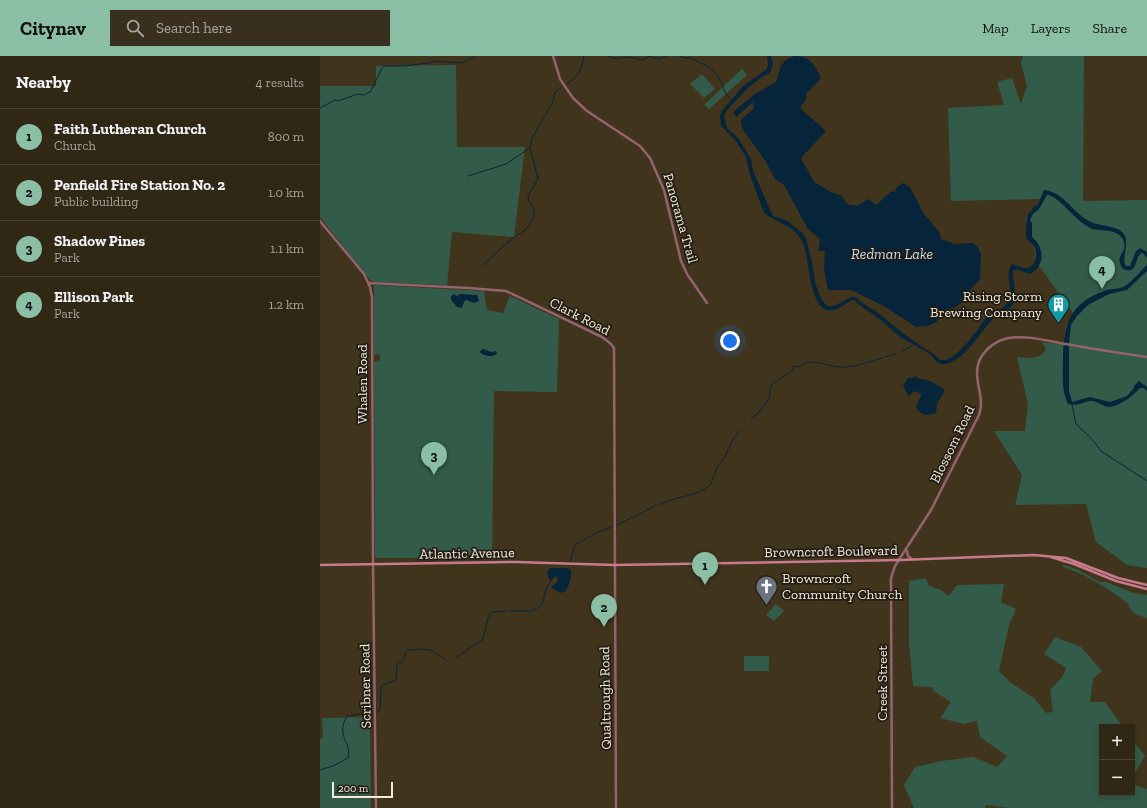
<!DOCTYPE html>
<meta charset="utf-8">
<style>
body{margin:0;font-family:"Zilla Slab",serif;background:#382f1e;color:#f1f3f6}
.controls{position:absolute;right:12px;bottom:12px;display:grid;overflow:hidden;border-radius:0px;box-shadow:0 2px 6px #0003}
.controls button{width:36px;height:36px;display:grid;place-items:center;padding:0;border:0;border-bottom:1px solid #4b4434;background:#302715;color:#f1f3f6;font:20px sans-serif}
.scale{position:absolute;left:12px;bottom:10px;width:61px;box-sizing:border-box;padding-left:4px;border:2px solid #f3ebdd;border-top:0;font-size:11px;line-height:14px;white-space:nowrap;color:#f3ebdd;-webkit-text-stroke:3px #221c12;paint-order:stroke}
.you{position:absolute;left:410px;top:285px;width:14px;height:14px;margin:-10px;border:3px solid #fff;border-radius:50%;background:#1a73e8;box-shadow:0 0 0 6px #1a73e833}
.badge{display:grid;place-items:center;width:26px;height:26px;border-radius:50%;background:#8abfa5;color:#111;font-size:13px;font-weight:700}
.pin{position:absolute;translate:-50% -33px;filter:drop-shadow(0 1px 2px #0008)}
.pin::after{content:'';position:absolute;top:21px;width:14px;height:12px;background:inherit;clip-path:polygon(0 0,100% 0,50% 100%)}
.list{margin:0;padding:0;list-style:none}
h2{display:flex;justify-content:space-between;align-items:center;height:52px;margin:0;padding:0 16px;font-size:17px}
h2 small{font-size:13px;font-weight:400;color:#a8a5a0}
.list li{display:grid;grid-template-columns:26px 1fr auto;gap:12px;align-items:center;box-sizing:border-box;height:56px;padding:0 16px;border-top:1px solid #4b4434}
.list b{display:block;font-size:15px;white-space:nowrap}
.list p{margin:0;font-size:13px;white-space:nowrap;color:#a8a5a0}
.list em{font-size:13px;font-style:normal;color:#a8a5a0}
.icon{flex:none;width:22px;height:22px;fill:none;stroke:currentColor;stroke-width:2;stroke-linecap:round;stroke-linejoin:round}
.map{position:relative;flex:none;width:827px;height:752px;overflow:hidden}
header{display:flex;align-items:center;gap:24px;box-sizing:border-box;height:56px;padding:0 20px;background:#8abfa5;color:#111}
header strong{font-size:19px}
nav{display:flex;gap:22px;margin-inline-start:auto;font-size:14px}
.search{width:280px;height:36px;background:#382f1e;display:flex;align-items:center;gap:10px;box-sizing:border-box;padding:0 14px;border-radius:0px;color:#a8a5a0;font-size:15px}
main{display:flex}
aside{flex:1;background:#302715}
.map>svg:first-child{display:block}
</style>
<header>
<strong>Citynav</strong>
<div class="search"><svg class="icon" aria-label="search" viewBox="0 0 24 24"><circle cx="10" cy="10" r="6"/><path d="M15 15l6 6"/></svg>Search here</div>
<nav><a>Map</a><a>Layers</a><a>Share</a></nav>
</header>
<main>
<aside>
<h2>Nearby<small>4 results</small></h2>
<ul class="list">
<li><span class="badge">1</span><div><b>Faith Lutheran Church</b><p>Church</p></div><em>800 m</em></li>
<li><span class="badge">2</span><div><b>Penfield Fire Station No. 2</b><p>Public building</p></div><em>1.0 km</em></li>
<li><span class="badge">3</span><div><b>Shadow Pines</b><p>Park</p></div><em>1.1 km</em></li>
<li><span class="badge">4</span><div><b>Ellison Park</b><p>Park</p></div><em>1.2 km</em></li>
</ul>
</aside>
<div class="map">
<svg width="827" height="752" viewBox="0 0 827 752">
<rect width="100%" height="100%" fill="#40341c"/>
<path fill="#335b49" d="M 703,0 L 764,0 L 763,145 L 827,144 L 827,512 L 807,509 L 776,486 L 766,448 L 695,449 L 702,419 L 674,375 L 705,375 L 708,348 L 697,301 L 712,302 L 722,299 L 726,293 L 722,286 L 743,289 L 746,270 L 753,257 L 715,204 C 717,190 712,191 706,182 L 707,169 L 706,162 L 710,155 L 712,156 L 712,152 L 718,148 L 720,143 L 631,145 L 628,52 L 684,49 L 677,26 L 692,22 L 701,48 L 707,30 L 701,7 Z
M 136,9 L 137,91 L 205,91 L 194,181 L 132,176 L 127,229 L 55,226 L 50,224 L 0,161 L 0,30 L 56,30 L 56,10 Z
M 422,13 L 427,19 L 389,53 L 384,49 Z
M 382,18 L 395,33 L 384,42 L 370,28 Z
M 54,229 L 164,235 L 167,254 L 183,257 L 190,240 L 239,263 L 237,336 L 174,335 L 172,502 L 55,502 L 54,306 L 60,305 L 60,298 L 54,299 Z
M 744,509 L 759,514 L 779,526 L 786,526 L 814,537 L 827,539 L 827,562 C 819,560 814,558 809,551 C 807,547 810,548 806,546 C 789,532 762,517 741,510 Z
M 606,522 L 609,530 L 621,534 L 629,540 L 637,529 L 684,528 L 681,546 L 696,553 L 689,569 L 679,615 L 691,627 L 714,642 L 726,657 L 733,656 L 730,634 L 743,620 L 746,612 L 724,598 L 735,581 L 761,591 L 782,615 L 773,623 L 770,646 L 785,646 L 803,671 L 782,671 L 782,737 L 812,737 L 812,728 L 827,733 L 827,752 L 689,752 L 666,749 L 665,752 L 594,752 L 584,729 L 595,711 L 621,705 L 653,701 L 677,711 L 687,700 L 660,681 L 657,665 L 644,668 L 620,662 L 631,646 L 615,636 L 611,631 L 593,630 L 589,588 L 589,525 Z
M 456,548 L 464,555 L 454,565 L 446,559 Z
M 424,600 L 449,600 L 449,615 L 424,615 Z
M 50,661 L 51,752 L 0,752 L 0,682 L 3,682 L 2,662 Z
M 812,683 L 825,700 L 812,722 Z"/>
<path fill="#07253a" d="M 447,0 L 451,0 L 453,8 L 450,17 L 442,21 L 429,31 L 407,54 L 404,60 L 407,72 L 419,83 L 431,103 L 433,115 L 453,160 L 468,165 L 481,176 L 486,182 L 493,211 L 495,226 L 500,240 L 505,248 L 508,250 L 514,250 L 531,241 L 536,241 C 539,243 540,246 543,247 C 549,252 557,255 563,261 C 580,275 593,285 612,297 C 617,299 617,305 624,304 C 638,303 658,273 666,262 C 672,255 683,254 688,246 C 695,234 683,220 692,208 C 697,209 701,212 705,212 C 715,213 718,199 715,192 C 713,188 708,185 706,182 C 706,175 706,161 709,156 L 712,155 L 712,152 L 718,148 L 724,134 C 744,136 753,157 769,165 C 779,171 801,169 805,180 C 809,190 801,204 806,210 L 810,210 L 816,195 L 820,192 L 827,196 L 827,202 L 823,197 L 821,197 C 814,203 818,219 803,213 C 792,197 811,198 802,182 C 796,172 779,176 770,172 C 754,164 745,146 729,139 L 727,139 L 719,153 L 713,158 L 710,164 L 712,167 L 712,181 C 725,191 725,211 710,218 L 695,213 L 693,215 C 692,225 698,237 693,248 C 689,255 680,257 674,262 C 661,274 642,310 622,308 C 616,307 615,303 611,299 C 604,294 589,286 582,282 C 578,280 568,270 563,266 C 554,258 543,253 534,244 C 526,245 518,257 507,254 C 489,249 489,201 483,187 C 476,170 456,167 444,157 L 430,119 L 426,101 L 415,84 L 401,70 L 400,60 L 401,56 L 423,30 L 447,13 L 448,8 Z
M 475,0 C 490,0 495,9 501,22 L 486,38 L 486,43 L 480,52 L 506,75 L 481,102 L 494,126 L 511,136 L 522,140 L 527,148 L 537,150 L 548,143 L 556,149 L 572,135 L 575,136 L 577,131 L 583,127 L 590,131 L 604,158 L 619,176 L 621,183 L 635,188 L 652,187 L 657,190 L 661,198 L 660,223 L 645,240 L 647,243 L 634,252 L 627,253 L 620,256 L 617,266 L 608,270 L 596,271 L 562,249 L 531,234 L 508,234 L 504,214 L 505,195 L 498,195 L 500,183 L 488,173 L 464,129 L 455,123 L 446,106 L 422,72 L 421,64 L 434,52 L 433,46 L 416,61 L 413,56 L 435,38 L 456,26 C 461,12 459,5 475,0 Z
M 827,209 L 827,215 L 807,234 L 789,238 L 768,249 L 757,260 L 751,269 L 749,288 L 749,335 L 752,346 L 770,341 L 790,346 L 807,340 L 814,332 L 814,330 L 819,325 L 827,331 L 827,335 L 824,332 L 820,332 C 813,340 799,351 788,351 C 783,350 778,346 773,345 C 764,344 760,351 748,348 C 741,333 743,318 743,302 C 744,268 749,248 784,235 C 791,232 799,234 805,230 C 814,224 819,216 827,209 Z
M 134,238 L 137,240 L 140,238 L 157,239 L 159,245 L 154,247 L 146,244 L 144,246 L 142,252 L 137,251 L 131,244 L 131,240 Z
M 163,293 L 171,296 L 176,295 L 177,298 C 173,301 163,301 160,296 L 161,294 Z
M 596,320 L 599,323 C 607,322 618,329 625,334 L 617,348 L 616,357 C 607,360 600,360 596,350 L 602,338 L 594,335 L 589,340 L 587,338 L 583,329 L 589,321 L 592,322 Z
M 230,512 L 247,512 L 251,514 C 252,518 249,531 246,535 L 240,537 L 231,531 L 237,526 L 238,523 L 236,520 L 231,524 L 229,523 L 227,517 Z"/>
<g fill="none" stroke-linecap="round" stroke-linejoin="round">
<path stroke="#07253a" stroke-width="1" d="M 287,0 L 296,3 L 307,1 L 324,4 L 329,0 L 339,3 L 347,0
M 359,0 L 364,2 L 370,2 L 387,10 L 398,19 L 406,38 L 412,45
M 247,28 C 258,20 262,14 264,0
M 0,52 L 15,44 L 18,45 L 38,38 L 44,39 L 51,35 L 61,14 L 64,10 L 84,10 L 109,7 L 116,5 L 140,7 L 153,2 L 155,0
M 148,120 L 186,108 L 210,92
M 162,210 L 194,181 L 204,175 L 214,162 L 214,153 L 208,143 L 208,140 L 216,126 L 218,122 L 210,92 L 212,82 L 232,48 L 235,36 L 241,32
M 582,295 L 594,289
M 565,301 L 576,298
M 752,349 L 756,368 L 771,382 L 781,395 L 827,425
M 431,363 L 436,359 L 449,343 L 451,329 L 472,315 L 474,310 L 480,311 C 486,301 509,310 519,311 C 535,312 546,306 562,302
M 338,449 C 353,441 371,441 385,433 C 393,429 394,418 397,411 C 400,407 404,403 406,398 C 410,389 413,382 420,374
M 297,469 L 335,450
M 251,506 L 251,502 L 255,489 L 278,476 L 292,471
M 189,555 L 212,555 L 219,551 L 223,547 L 225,536 L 231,524
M 136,601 L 146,595 L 163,583 L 168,562 L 172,556 L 185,555
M 56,656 L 58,656 L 60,653 L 61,630 L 76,624 L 77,608 L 84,604 L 86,595 C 94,593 105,592 112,595 C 117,598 121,601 126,603
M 0,714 L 13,710 L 28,702 C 32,685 15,681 27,660 L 50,657"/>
<path stroke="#94636d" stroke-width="2.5" d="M 233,0 L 240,23 L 253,42 L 267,55 L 320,90 L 330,102 L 344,134 L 361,205 L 367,218 L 387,247
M 0,165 L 44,218 L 50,231 L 52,241 L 53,508 L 56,752
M 49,227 L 149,232 L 186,235 L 282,281 L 291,288 L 294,292 L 296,752
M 587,495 L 588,500 L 592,503
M 572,752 L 571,522 L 575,510 L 611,454 L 659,359 C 666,340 651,322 660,303 C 666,292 677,284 689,282 C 707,279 728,285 746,288 C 773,293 800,297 827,301"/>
<path stroke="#c87a8c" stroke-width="2.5" d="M 731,501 L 754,508 L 796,525 L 827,533
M 0,509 L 196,506 L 294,509 L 580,504 L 714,499 L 746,502 L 798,522 L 827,529"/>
</g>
<defs>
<symbol id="building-pin" viewBox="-11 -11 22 30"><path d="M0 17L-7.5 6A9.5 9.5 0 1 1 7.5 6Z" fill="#0f9aa8" stroke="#221c12"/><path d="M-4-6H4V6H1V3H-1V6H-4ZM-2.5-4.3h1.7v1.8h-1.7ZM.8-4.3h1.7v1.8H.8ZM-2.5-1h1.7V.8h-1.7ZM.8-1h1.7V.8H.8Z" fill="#fff"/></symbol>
<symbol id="church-pin" viewBox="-11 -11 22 30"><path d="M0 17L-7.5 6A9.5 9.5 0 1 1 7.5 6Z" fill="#6b7280" stroke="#221c12"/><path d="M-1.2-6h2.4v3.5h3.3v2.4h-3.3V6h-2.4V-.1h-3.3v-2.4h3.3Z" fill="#fff"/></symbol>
</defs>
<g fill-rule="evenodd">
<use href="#building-pin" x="726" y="236" width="25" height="34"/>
<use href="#church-pin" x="434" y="518" width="25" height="34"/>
</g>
<g text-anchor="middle" stroke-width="3.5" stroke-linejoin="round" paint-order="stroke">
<g font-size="14" fill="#f3ebdd" stroke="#221c12">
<text transform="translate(361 162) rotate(74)" y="5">Panorama Trail</text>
<text transform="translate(260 260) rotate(27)" y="5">Clark Road</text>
<text transform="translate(42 328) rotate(-90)" y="5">Whalen Road</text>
<text transform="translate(632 388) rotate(-64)" y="5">Blossom Road</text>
<text transform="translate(511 495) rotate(-1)" y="5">Browncroft Boulevard</text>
<text transform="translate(147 497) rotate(-1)" y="5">Atlantic Avenue</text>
<text transform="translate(562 627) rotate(-90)" y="5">Creek Street</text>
<text transform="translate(45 630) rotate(-91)" y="5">Scribner Road</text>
<text transform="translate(285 642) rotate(-91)" y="5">Qualtrough Road</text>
</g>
<g font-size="14" fill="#f3ebdd" stroke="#221c12" text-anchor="end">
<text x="722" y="245">Rising Storm<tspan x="722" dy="16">Brewing Company</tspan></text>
<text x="462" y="527" text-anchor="start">Browncroft<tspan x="462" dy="16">Community Church</tspan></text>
</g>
<g font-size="15" font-style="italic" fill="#c1dff7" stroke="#221c12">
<text x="572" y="203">Redman Lake</text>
</g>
</g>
</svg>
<div class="controls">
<button>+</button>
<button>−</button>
</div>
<div class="scale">200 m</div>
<div class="you"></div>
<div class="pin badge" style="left:385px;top:529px">1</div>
<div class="pin badge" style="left:284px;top:571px">2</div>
<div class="pin badge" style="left:114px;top:419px">3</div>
<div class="pin badge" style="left:782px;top:233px">4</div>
</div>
</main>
